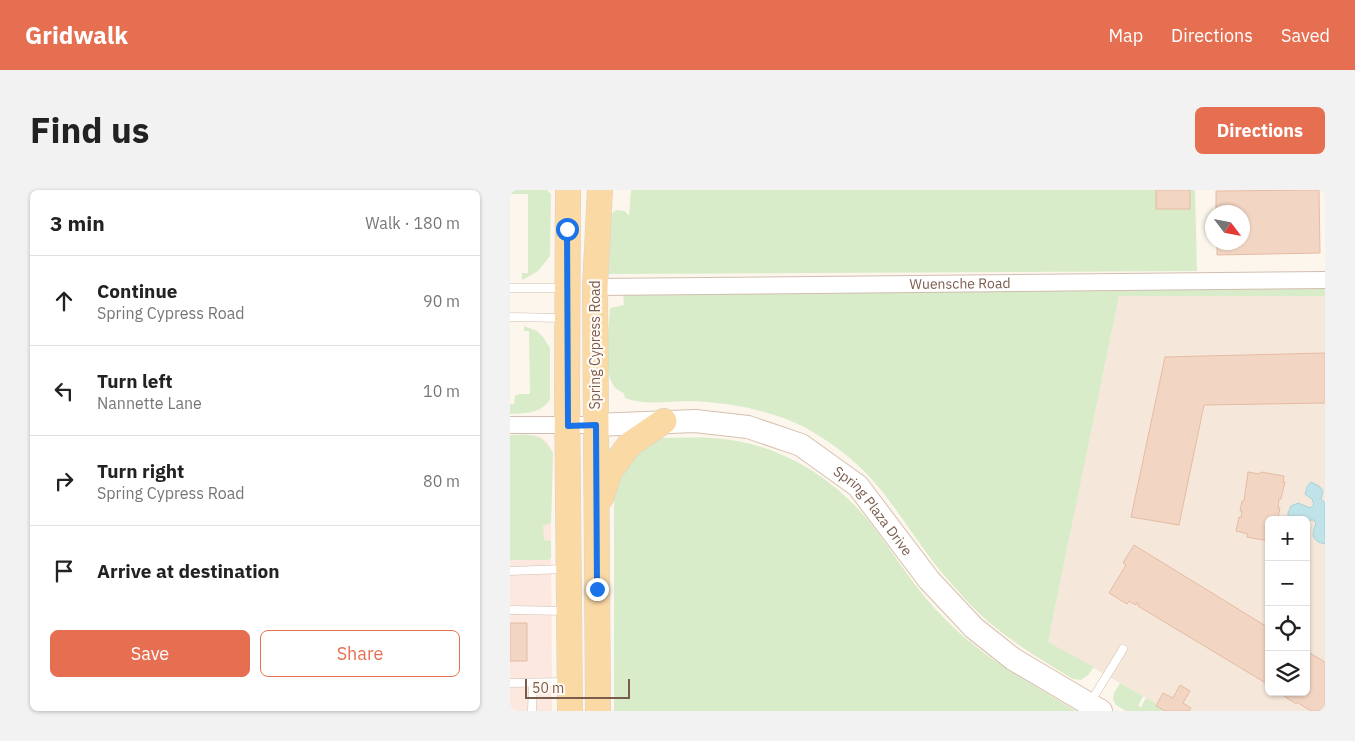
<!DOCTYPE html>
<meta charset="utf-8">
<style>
body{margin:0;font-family:"IBM Plex Sans",sans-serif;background:#f2f2f2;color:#222}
.controls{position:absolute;right:15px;bottom:15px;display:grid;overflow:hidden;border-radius:8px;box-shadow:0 1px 4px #0004}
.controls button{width:45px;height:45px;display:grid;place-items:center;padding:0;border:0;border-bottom:1px solid #e0e0e0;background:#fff;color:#222;font:25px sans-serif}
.compass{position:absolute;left:695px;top:15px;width:45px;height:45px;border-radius:50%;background:#fff;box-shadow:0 1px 4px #0004;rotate:122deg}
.scale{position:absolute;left:15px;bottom:12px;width:105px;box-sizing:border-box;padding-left:5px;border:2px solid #7a5c4d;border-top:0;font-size:14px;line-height:18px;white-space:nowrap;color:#7a5c4d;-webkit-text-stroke:4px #fffaf3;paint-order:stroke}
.stop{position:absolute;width:15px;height:15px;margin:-11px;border:4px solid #1a73e8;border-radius:50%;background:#fff}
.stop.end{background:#1a73e8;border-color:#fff;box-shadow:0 1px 5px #0008}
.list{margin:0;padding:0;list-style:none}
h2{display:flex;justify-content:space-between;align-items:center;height:65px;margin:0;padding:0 20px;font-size:21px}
h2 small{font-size:16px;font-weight:400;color:#767676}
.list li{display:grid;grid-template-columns:32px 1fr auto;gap:15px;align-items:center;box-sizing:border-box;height:90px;padding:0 20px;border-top:1px solid #e0e0e0}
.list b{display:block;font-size:19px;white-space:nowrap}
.list p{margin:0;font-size:16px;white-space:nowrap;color:#767676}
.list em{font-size:16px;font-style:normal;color:#767676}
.actions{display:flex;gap:10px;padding:15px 20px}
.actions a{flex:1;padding:11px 0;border:1px solid #e76f51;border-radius:8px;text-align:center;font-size:18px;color:#e76f51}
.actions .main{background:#e76f51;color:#fff}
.icon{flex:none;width:28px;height:28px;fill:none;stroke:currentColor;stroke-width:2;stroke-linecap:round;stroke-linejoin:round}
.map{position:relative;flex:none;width:815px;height:521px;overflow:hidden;border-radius:8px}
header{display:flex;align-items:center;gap:30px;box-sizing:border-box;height:70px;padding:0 25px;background:#e76f51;color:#fff}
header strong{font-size:24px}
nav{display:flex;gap:28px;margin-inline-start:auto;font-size:18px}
.intro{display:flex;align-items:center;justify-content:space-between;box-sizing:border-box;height:120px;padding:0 30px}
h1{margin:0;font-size:35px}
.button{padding:12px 22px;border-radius:8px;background:#e76f51;color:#fff;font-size:18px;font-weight:700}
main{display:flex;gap:30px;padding:0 30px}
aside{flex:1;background:#fff;border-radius:8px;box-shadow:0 1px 4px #0004}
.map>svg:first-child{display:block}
</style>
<header>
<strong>Gridwalk</strong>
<nav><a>Map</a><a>Directions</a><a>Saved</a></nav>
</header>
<div class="intro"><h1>Find us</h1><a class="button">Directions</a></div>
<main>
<aside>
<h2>3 min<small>Walk · 180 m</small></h2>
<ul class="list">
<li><svg class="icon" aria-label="ahead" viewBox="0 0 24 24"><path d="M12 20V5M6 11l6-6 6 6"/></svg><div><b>Continue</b><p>Spring Cypress Road</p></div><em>90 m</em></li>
<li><svg class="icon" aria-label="left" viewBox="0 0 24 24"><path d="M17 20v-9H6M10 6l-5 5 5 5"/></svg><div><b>Turn left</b><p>Nannette Lane</p></div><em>10 m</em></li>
<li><svg class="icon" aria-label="right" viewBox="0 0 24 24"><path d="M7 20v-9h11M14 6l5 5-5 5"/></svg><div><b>Turn right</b><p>Spring Cypress Road</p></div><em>80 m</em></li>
<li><svg class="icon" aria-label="arrive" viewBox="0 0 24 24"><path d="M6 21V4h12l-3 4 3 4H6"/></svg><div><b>Arrive at destination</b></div></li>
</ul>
<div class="actions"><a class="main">Save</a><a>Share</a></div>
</aside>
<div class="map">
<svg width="815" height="521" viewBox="0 0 815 521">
<rect width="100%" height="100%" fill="#fdf6ec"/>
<path fill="#f5e8da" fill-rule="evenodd" d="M 609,106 L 815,106 L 815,521 L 659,521 L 538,452 ZM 759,330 L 796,330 L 796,502 L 759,502 Z"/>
<path fill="#fde8e0" d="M 0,245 L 24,245 L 31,247 L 38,253 L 43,263 L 41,333 L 42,521 L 0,521 Z"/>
<path fill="#d8ecc9" d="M 0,0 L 37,0 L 41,4 L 40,66 L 28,81 L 12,90 L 12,83 L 18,83 L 18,4 L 0,4 Z
M 121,0 L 646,0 L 646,19 L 680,19 L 680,0 L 685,0 L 687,81 L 99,84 L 101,24 L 106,20 L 115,21 L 119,26 Z
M 815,94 L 815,106 L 609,106 L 538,452 L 584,477 L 578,485 L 571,490 L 563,489 C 537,473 509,457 485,437 C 468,424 453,407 439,391 C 414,363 395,330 371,300 C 351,275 325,254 296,238 C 262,220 217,212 179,211 C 158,211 136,216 115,208 L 114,203 C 109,201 104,198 102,193 C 93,178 99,137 100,118 L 114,115 L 113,100 Z
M 14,136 L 27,141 L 33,147 L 40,158 L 40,209 C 31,224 16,223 0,224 L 0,214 L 4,214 L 5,206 L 10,204 L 20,204 L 19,141 L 14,141 Z
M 0,245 C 22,245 31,242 43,263 L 41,333 L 33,336 L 34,350 L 41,351 L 41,368 L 38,370 L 0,370 Z
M 145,248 C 171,248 196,246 221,250 C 281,259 333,295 368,343 C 390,373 409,404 436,430 C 473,468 521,494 566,521 L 104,521 L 104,306 L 110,273 Z
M 610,493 L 633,506 L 628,516 L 631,517 L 636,508 L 647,514 L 646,516 L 655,521 L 616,521 L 606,515 L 603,509 L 604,503 Z"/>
<path fill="#bfe3e8" stroke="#a5d3da" d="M 801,292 L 809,296 L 813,301 L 811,309 L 815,313 L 815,354 C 802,351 801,345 806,334 L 804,330 L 800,330 L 796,333 L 796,330 L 778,330 L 778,323 L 781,316 L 788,313 L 800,318 L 804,315 L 802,309 L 795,304 L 797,297 Z"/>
<path fill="#f3d5c3" stroke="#e6bba3" d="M 646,0 L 680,0 L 680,19 L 646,19 Z
M 809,0 L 810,63 L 707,65 L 707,52 L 732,52 L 732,22 L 706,22 L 706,1 Z
M 815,163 L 815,213 L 694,215 L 669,335 L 621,327 L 655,167 Z
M 738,282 L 750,284 L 751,282 L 774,286 L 773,292 L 775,292 L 771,309 L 769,309 L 768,318 L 770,318 L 768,328 L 766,328 L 766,330 L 759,330 L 759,351 L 737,347 L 738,344 L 726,341 L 729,327 L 731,328 L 732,321 L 730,321 L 732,311 L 734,311 Z
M 624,355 L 759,438 L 759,495 L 628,416 L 629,414 L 627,412 L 626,415 L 619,411 L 617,414 L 599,403 L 616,375 L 613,373 Z
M 0,433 L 17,433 L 17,471 L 0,471 Z
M 796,461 L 815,472 L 815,521 L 801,521 L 787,512 L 786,514 L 774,506 L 775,505 L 771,502 L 796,502 Z
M 670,495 L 680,501 L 673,513 L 681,518 L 679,521 L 655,521 L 646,516 L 653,503 L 663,508 Z"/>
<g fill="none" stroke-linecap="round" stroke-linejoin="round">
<defs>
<path id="lane" d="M 0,98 L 53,98
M 0,127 L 53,128
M 0,381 L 55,379
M 0,420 L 57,421
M 0,493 L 56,492
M 580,513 L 613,459
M 22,521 L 23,493"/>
<g id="street">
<path id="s1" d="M 85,97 L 815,90"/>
<path d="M 0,235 L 85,235"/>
</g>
<g id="secondary">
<path id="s2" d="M 85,235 L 185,231 L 238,237 L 291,255 L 348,296 L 419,390 L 464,438 L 503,469 L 591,521"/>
</g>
<path id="primary" d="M 58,0 L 57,200 L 60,521
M 91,308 L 100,281 L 119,255 L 154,231
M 88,521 L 85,97 L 90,0"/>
</defs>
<use href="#lane" stroke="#d1beb0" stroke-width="9"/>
<use href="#street" stroke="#d1beb0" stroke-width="18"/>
<use href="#secondary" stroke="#d6c0b0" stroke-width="24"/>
<use href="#primary" stroke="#dad1cd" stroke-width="26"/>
<use href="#lane" stroke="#fff" stroke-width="8"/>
<use href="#street" stroke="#fff" stroke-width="16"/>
<use href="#secondary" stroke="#fff" stroke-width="22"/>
<use href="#primary" stroke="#fbd9a5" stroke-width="25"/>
</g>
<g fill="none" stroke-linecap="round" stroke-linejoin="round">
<path stroke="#1a73e8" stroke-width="6" d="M 57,39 L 58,236 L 86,235 L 87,399"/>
</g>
<g text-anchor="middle" stroke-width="4.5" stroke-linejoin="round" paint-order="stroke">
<g font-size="14" fill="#7a5c4d" stroke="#fffaf3">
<text dy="5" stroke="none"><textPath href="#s1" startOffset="365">Wuensche Road</textPath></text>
<text transform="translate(85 155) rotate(-90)" y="5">Spring Cypress Road</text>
<text dy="5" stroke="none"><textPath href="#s2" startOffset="308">Spring Plaza Drive</textPath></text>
</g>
</g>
</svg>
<div class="controls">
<button>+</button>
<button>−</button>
<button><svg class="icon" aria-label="locate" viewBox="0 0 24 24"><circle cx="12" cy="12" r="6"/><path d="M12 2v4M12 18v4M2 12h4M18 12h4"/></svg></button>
<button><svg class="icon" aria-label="layers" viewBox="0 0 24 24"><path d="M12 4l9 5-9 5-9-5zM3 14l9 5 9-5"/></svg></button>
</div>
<svg class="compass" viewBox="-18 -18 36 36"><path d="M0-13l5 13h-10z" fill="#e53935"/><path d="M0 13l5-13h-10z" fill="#767676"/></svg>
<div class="scale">50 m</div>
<div class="stop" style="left:57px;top:39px"></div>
<div class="stop end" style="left:87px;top:399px"></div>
</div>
</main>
